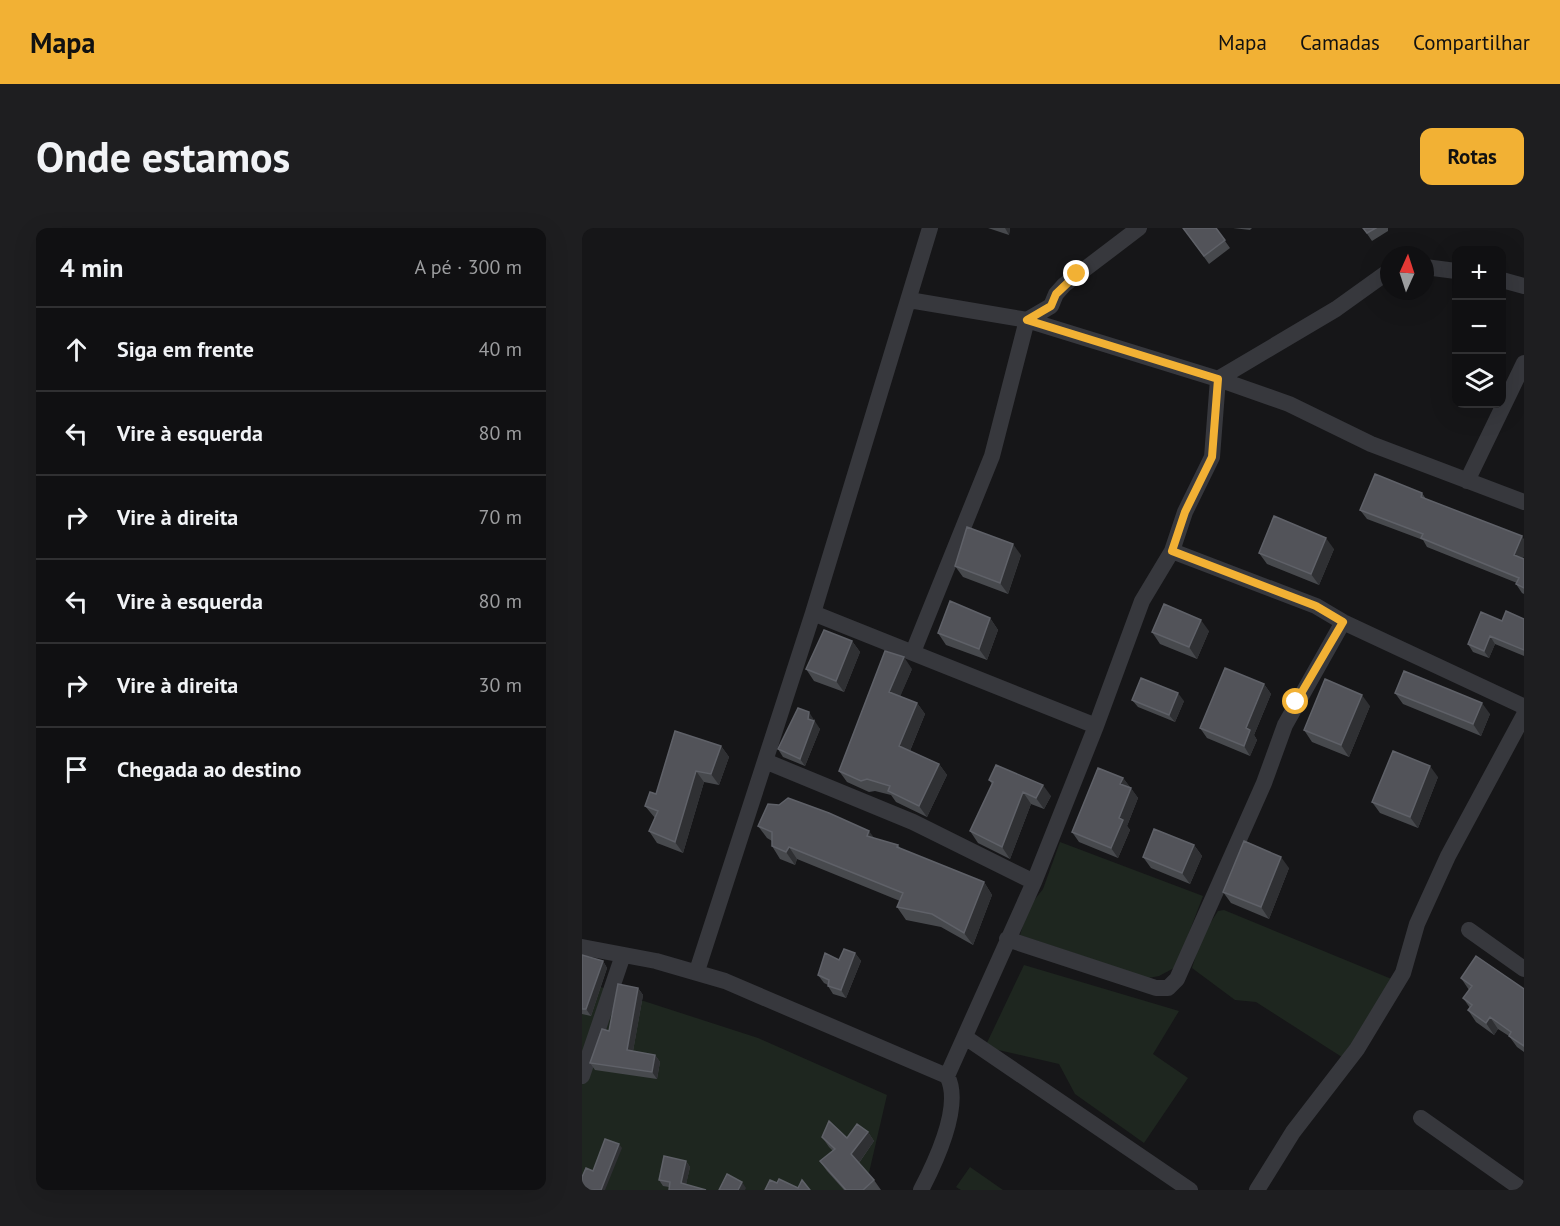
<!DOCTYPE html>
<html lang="pt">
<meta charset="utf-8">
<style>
body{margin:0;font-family:"PT Sans",sans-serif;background:#1e1e20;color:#f1f3f6}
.controls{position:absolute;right:18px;top:18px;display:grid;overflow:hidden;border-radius:12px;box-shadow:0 6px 24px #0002}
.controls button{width:54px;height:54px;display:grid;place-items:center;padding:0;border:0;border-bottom:2px solid #303032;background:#101012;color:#f1f3f6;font:30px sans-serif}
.compass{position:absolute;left:798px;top:18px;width:54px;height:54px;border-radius:50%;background:#101012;box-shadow:0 6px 24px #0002;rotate:3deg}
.stop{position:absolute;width:18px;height:18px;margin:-14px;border:4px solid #f2b134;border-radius:50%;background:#fff}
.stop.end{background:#f2b134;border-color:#fff;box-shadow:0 2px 6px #0008}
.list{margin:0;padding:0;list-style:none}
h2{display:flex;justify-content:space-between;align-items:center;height:78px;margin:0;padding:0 24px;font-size:26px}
h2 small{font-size:20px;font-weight:400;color:#9c9d9f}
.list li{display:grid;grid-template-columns:39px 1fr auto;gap:18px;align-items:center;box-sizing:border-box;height:84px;padding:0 24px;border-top:2px solid #303032}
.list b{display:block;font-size:22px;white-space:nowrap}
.list em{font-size:20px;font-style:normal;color:#9c9d9f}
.icon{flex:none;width:33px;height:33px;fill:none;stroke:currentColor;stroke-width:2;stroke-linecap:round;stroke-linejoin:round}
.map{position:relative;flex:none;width:942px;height:962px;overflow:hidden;border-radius:12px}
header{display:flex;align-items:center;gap:36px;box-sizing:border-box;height:84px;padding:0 30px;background:#f2b134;color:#111}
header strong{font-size:28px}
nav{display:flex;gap:33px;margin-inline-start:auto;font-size:21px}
.intro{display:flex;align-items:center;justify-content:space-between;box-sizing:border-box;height:144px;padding:0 36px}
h1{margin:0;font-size:42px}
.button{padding:15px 27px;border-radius:12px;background:#f2b134;color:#111;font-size:21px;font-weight:700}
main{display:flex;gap:36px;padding:0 36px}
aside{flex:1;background:#101012;border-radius:12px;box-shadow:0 6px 24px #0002}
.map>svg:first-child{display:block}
</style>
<header>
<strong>Mapa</strong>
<nav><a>Mapa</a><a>Camadas</a><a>Compartilhar</a></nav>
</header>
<div class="intro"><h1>Onde estamos</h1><a class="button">Rotas</a></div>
<main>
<aside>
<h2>4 min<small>A pé · 300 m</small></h2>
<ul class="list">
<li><svg class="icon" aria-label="ahead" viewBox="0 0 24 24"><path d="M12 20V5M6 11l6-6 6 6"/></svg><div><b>Siga em frente</b></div><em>40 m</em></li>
<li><svg class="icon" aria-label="left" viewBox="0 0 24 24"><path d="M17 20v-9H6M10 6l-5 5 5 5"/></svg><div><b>Vire à esquerda</b></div><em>80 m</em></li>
<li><svg class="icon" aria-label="right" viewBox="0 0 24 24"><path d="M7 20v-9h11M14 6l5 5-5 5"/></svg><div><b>Vire à direita</b></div><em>70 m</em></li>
<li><svg class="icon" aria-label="left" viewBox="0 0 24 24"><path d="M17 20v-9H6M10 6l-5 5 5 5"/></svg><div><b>Vire à esquerda</b></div><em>80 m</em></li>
<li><svg class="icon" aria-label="right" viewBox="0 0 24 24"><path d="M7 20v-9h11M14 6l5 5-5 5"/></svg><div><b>Vire à direita</b></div><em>30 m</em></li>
<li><svg class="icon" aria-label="arrive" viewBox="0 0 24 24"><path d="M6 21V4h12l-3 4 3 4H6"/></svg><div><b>Chegada ao destino</b></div></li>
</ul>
</aside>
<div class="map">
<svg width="942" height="962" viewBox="0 0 942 962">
<rect width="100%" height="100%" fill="#161618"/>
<path fill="#1e261f" d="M 478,614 L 621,668 L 594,739 L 577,748 L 566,750 L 438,707 L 447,679 L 461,661 Z
M 642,682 L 812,752 L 763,831 L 674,774 L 653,772 L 610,740 L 620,708 L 636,683 Z
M 442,737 L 597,783 L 571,826 L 606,850 L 562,915 L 493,866 L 477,836 L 403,819 Z
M 0,753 L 176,810 L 305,867 L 283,962 L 0,962 Z
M 388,939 L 421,962 L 379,962 L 374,959 Z"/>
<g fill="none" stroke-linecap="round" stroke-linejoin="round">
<path stroke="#37383d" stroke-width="16" d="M 843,39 L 874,43
M 807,43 L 754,81 L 636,151 L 630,229 L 603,284 L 590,323 L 734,378 L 761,394 L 941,478 L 942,482
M 920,52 L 942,58
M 327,72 L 445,92 L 636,151 L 707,176 L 789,216 L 942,274
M 885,253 L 942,135
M 231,385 L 514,498 L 560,373 L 590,323
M 331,424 L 410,228 L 445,92 L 469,78 L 474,66 L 482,57 L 557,0
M 183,533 L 331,594 L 452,654
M 887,702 L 942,741
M 425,711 L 574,760 L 586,760 L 595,751 L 682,555 L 703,497 L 761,394
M 0,719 L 74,733 L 143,753 L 365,848 C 381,877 353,935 339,962
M 115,743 L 231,385 L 348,0
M 383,809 L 608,962
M 0,848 L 41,727
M 365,848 L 452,654 L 514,498
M 839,890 L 941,962
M 675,962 L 711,904 L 775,821 L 821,745 L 835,696 L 866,628 L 942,487"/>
</g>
<path fill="#47494d" d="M 406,0 L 428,0 L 427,7 Z
M 601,0 L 634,0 L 648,20 L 627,36 Z
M 651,0 L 670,0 L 668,2 Z
M 781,0 L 806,0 L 806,3 L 790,13 Z
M 840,265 L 844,271 L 940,308 L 942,312 L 942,327 L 941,330 L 942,331 L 942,366 L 940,365 L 934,356 L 935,355 L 845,319 L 841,312 L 785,291 L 778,282 Z
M 752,321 L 737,357 L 685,336 L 677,325 Z
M 439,327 L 426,366 L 381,349 L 373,338 Z
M 408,390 L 416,402 L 405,432 L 364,417 L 356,405 Z
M 942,391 L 942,428 L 913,416 L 907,430 L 891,424 L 886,416 L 920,393 Z
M 627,403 L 615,431 L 578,416 L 570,404 Z
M 270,413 L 278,424 L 262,464 L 232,453 L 224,441 Z
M 330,441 L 318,468 L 335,475 L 343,486 L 328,523 L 357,536 L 365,547 L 345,589 L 314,574 L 309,567 L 293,563 L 287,564 L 265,554 L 257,543 Z
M 682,456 L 689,466 L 672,507 L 675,512 L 668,528 L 625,510 L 618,500 Z
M 813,465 L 908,486 L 899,508 L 821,476 Z
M 550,472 L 602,473 L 593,494 L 556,479 Z
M 788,478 L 767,529 L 730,514 L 722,502 Z
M 233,491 L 232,494 L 238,501 L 223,538 L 201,529 L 196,521 Z
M 139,518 L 147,529 L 137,557 L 122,554 L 101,625 L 75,615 L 67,603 L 73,590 L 63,578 L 74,566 Z
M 856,549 L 836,600 L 798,585 L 790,574 Z
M 541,550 L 556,570 L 545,598 L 548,602 L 536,630 L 497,614 L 490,604 Z
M 407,552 L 469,568 L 462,581 L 449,576 L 428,631 L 396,615 L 388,603 L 410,556 Z
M 176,598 L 293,611 L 316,617 L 319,621 L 402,654 L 410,667 L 391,717 L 359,699 L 324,692 L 315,679 L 318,673 L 215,631 L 213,637 L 198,631 L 190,618 L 190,613 L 185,610 Z
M 612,617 L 620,628 L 608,656 L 569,640 L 561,629 Z
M 707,640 L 687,691 L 649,675 L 641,664 Z
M 273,725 L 279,733 L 264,770 L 251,766 L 246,758 L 246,757 L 242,755 L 236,747 L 257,732 Z
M 0,727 L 21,733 L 25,740 L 9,788 L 0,786 Z
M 879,750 L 942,761 L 942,824 L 935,819 L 927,808 L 916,801 L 912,807 L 894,794 L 886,782 L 888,780 L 881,770 L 887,762 Z
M 56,760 L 61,767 L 51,823 L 73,827 L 78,834 L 75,851 L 13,842 L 8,835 L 27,803 Z
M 286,904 L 292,913 L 277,935 L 292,952 L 299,962 L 262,962 L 245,943 L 238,933 L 251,923 L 247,919 L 240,909 L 265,910 Z
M 104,933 L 108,939 L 104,956 L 87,959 L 81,958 L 77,952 Z"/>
<path fill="#2f3033" d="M 423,0 L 428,0 L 427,7 Z
M 940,308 L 942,312 L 942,327 L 939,336 L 932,327 Z
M 744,310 L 752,321 L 737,357 L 729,346 Z
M 431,316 L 439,327 L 426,366 L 418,355 Z
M 408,390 L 416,402 L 405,432 L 397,421 Z
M 619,392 L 627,403 L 615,431 L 607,419 Z
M 908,408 L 913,416 L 907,430 L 902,423 Z
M 270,413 L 278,424 L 262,464 L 254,453 Z
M 322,429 L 330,441 L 315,476 L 307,464 Z
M 682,456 L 689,466 L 672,507 L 675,512 L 668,528 L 662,518 L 664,500 Z
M 596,465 L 602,473 L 593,494 L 587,487 Z
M 780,467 L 788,478 L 767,529 L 759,517 Z
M 335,475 L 343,486 L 325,530 L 317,518 Z
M 900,475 L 908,486 L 899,508 L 891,496 Z
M 227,484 L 238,501 L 223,538 L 218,531 Z
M 139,518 L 147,529 L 137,557 L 129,546 Z
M 357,536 L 365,547 L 345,589 L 337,578 Z
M 848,538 L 856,549 L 836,600 L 828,589 Z
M 114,543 L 122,554 L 101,625 L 93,614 Z
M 541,550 L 548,559 L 538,556 Z
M 461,557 L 469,568 L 462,581 L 454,570 Z
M 549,560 L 556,570 L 545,598 L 548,602 L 536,630 L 529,620 L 537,590 Z
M 441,564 L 449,576 L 428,631 L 420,619 Z
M 287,603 L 296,615 L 285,608 Z
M 612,617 L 620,628 L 608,656 L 600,645 Z
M 207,619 L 215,631 L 213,637 L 204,624 Z
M 699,629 L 707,640 L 687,691 L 679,679 Z
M 402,654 L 410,667 L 391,717 L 382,705 Z
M 273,725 L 279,733 L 264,770 L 259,762 Z
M 21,733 L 25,740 L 9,788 L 4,781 Z
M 56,760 L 61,767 L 50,829 L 45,822 Z
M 908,789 L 916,801 L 912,807 L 904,795 Z
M 73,827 L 78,834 L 75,851 L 70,844 Z
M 286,904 L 292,913 L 276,936 L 269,926 Z
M 37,916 L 40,920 L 23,962 L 19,962 Z
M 104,933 L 108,939 L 103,961 L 99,955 Z
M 160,954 L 164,960 L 163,962 L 156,962 Z"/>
<path fill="#525359" stroke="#5f6168" stroke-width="1.5" d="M 601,0 L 634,0 L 643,12 L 622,28 Z
M 781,0 L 794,0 L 785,5 Z
M 793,246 L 840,265 L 839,269 L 940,308 L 932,327 L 942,331 L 942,360 L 934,356 L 937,350 L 839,310 L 841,306 L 778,282 Z
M 692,288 L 744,310 L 729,346 L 677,325 Z
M 385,299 L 431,316 L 418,355 L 373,338 Z
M 368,373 L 408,390 L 397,421 L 356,405 Z
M 582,376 L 619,392 L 607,419 L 570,404 Z
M 924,383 L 942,391 L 942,422 L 908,408 L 902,423 L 886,416 L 899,384 L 920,393 Z
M 242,402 L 270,413 L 254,453 L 224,441 Z
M 303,423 L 322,429 L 307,464 L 335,475 L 317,518 L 357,536 L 337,578 L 306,563 L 308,558 L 285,551 L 279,553 L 257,543 Z
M 643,440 L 682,456 L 664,500 L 668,502 L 662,518 L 618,500 Z
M 822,443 L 900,475 L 891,496 L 813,465 Z
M 559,450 L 596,465 L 587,487 L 550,472 Z
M 743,451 L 780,467 L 759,517 L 722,502 Z
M 216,480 L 227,484 L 226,491 L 232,493 L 218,531 L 196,521 Z
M 93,503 L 139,518 L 129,546 L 114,543 L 93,614 L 67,603 L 76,583 L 63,578 L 68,564 L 74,566 Z
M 811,523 L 848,538 L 828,589 L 790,574 Z
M 414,537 L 461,557 L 454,570 L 441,564 L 420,619 L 388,603 L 411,554 L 407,552 Z
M 516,540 L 541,550 L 538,556 L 549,560 L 537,590 L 541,592 L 529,620 L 490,604 Z
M 206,570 L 247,585 L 287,603 L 285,608 L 316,617 L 315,619 L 402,654 L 382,705 L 350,686 L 315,679 L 321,665 L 207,619 L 204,624 L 190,618 L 190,604 L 176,598 L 186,576 L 197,577 Z
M 572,601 L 612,617 L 600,645 L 561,629 Z
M 662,613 L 699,629 L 679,679 L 641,664 Z
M 262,721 L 273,725 L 259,762 L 246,758 L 247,752 L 236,747 L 243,725 L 257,732 Z
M 0,727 L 21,733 L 4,781 L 0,781 Z
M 894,728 L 942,761 L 942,818 L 927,808 L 929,804 L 908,789 L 904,795 L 886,782 L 890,777 L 881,770 L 890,758 L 879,750 Z
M 36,756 L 56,760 L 45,822 L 73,827 L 70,844 L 8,835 L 20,801 L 27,803 Z
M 247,893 L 265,910 L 275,896 L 286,904 L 269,926 L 292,952 L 281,962 L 264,962 L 238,933 L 253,921 L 240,909 Z
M 23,911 L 37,916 L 19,962 L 0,962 L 0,949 L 4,940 L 11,943 Z
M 82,928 L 104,933 L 99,955 L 124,962 L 87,962 L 88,954 L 77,952 Z
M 145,946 L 160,954 L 156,962 L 137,962 Z
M 197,951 L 216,960 L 220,952 L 228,962 L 183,962 L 188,952 L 195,955 Z"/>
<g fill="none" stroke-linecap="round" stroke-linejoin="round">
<path stroke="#f2b134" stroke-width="8" d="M 495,46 L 474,66 L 469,78 L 445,92 L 636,151 L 630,229 L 603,284 L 590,323 L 734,378 L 761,394 L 714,474"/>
</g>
</svg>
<div class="controls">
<button>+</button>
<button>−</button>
<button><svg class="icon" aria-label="layers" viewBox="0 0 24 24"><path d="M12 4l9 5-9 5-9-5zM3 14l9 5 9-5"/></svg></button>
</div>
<svg class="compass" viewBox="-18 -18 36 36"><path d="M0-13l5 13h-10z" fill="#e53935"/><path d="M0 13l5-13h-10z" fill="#9c9d9f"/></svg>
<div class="stop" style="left:714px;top:474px"></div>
<div class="stop end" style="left:495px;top:46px"></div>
</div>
</main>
